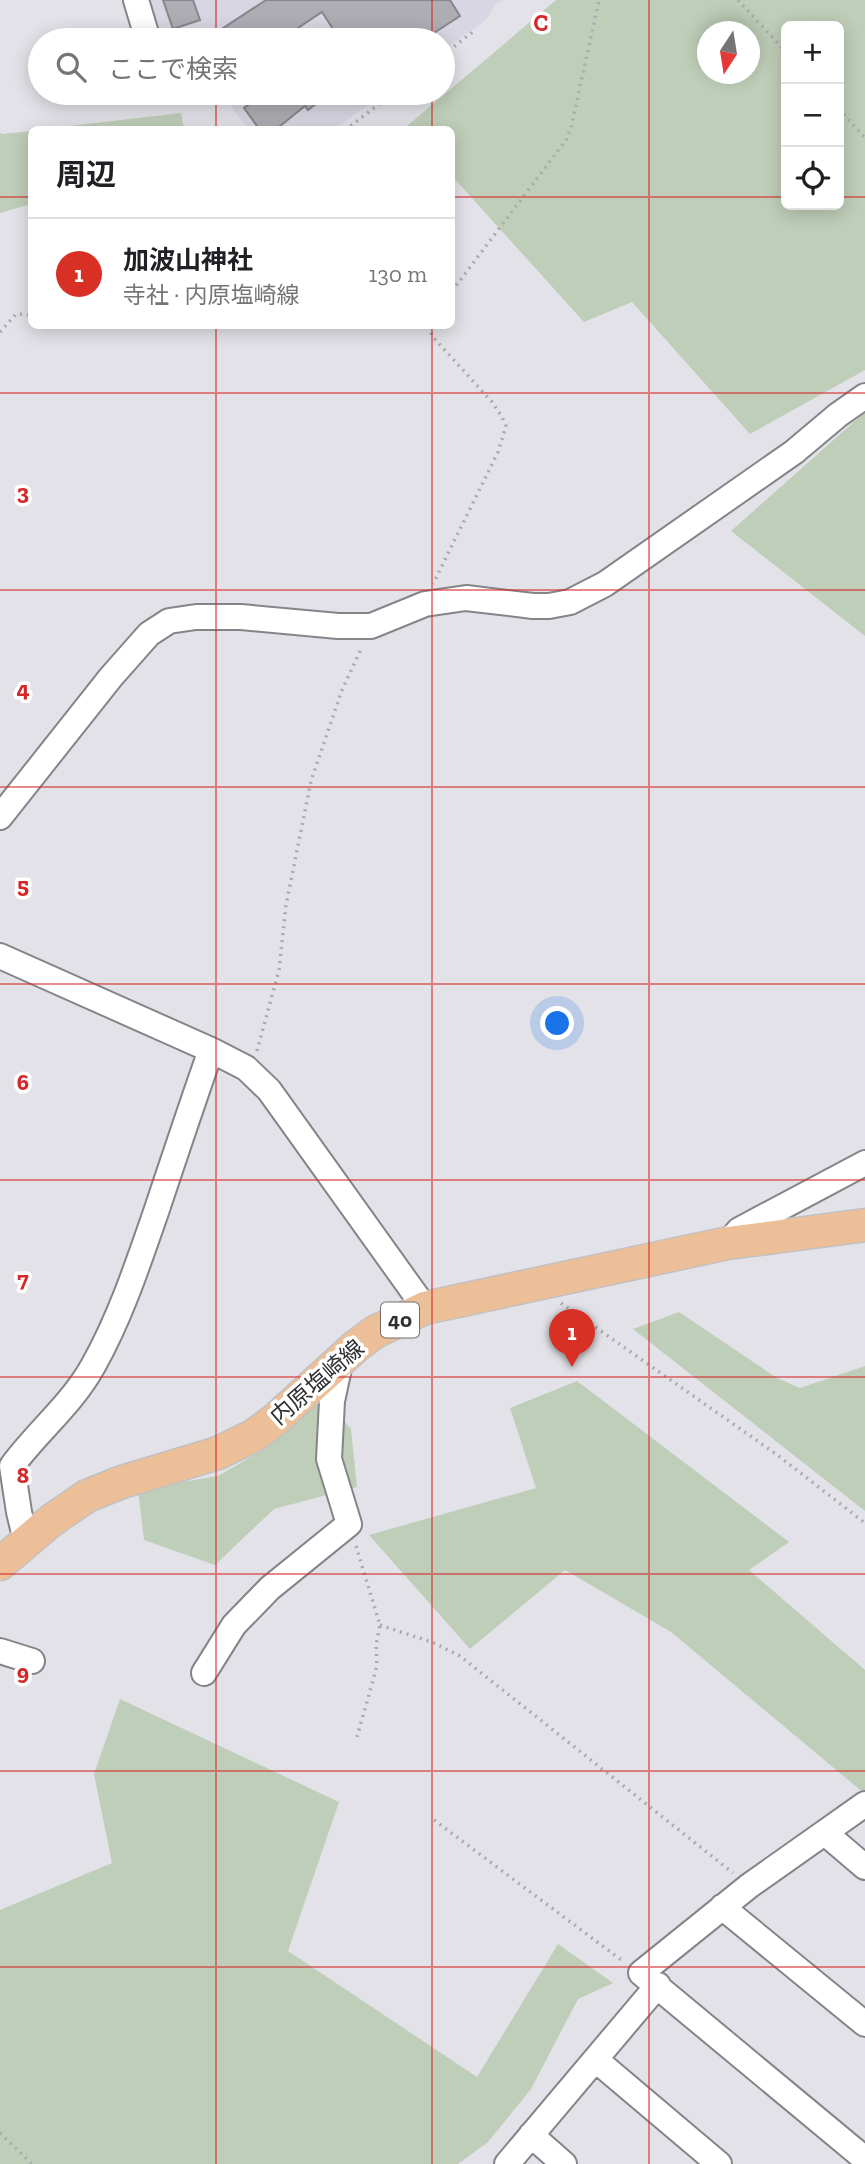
<!DOCTYPE html>
<html lang="ja">
<meta charset="utf-8">
<style>
body{margin:0;font-family:"Zilla Slab","Noto Sans JP",serif;background:#f6f6f6;color:#202124}
.controls{position:absolute;right:21px;top:21px;display:grid;overflow:hidden;border-radius:10px;box-shadow:0 4px 18px #0003}
.controls button{width:63px;height:63px;display:grid;place-items:center;padding:0;border:0;border-bottom:2px solid #e0e0e0;background:#fff;color:#202124;font:35px sans-serif}
.compass{position:absolute;left:697px;top:21px;width:63px;height:63px;border-radius:50%;background:#fff;box-shadow:0 4px 18px #0003;rotate:192deg}
.you{position:absolute;left:558px;top:1024px;width:24px;height:24px;margin:-18px;border:5px solid #fff;border-radius:50%;background:#1a73e8;box-shadow:0 0 0 10px #1a73e833}
.badge{display:grid;place-items:center;width:46px;height:46px;border-radius:50%;background:#d93025;color:#fff;font-size:23px;font-weight:700}
.pin{position:absolute;translate:-50% -58px;filter:drop-shadow(0 2px 4px #0008)}
.pin::after{content:'';position:absolute;top:37px;width:24px;height:21px;background:inherit;clip-path:polygon(0 0,100% 0,50% 100%)}
.list{margin:0;padding:0;list-style:none}
h2{display:flex;justify-content:space-between;align-items:center;height:91px;margin:0;padding:0 28px;font-size:30px}
h2 small{font-size:23px;font-weight:400;color:#757577}
.list li{display:grid;grid-template-columns:46px 1fr auto;gap:21px;align-items:center;box-sizing:border-box;height:112px;padding:0 28px;border-top:2px solid #e0e0e0}
.list b{display:block;font-size:26px;white-space:nowrap}
.list p{margin:0;font-size:23px;white-space:nowrap;color:#757577}
.list em{font-size:23px;font-style:normal;color:#757577}
.icon{flex:none;width:38px;height:38px;fill:none;stroke:currentColor;stroke-width:2;stroke-linecap:round;stroke-linejoin:round}
.map{position:relative;flex:none;width:865px;height:2164px;overflow:hidden}
.search{position:absolute;background:#fff;box-shadow:0 4px 18px #0003;left:28px;top:28px;width:427px;height:77px;display:flex;align-items:center;gap:18px;box-sizing:border-box;padding:0 24px;border-radius:38px;color:#757577;font-size:26px}
.panel{position:absolute;background:#fff;box-shadow:0 4px 18px #0003;left:28px;top:126px;width:427px;height:203px;border-radius:10px}
.map>svg:first-child{display:block}
</style>
<div class="map">
<svg width="865" height="2164" viewBox="0 0 865 2164">
<rect width="100%" height="100%" fill="#e3e2e8"/>
<path fill="#d7d6e2" d="M 145,0 L 503,0 L 496,4 L 486,20 L 443,50 L 443,40 L 161,40 Z
M 221,93 L 384,93 L 333,130 L 248,129 Z"/>
<path fill="#bfceb8" fill-rule="evenodd" d="M 556,0 L 865,0 L 865,370 L 750,434 L 632,302 L 584,322 L 452,176 L 452,130 L 410,129 L 407,126 ZM 839,26 L 839,205 L 786,205 L 786,26 ZM 708,32 L 750,32 L 750,74 L 708,74 Z
M 181,113 L 184,129 L 44,129 Z
M 32,131 L 31,204 L 0,213 L 0,132 L 2,134 Z
M 865,412 L 865,636 L 731,531 Z
M 679,1312 L 777,1378 L 800,1388 L 865,1366 L 865,1511 L 633,1329 Z
M 577,1381 L 789,1542 L 749,1570 L 865,1670 L 865,1794 L 671,1632 L 565,1570 L 470,1649 L 369,1535 L 536,1488 L 510,1408 Z
M 324,1398 L 351,1429 L 357,1487 L 274,1509 L 215,1565 L 144,1540 L 138,1489 L 218,1476 L 263,1450 Z
M 120,1699 L 339,1802 L 288,1951 L 477,2077 L 558,1944 L 613,1983 L 578,1999 L 531,2089 L 488,2142 L 458,2164 L 0,2164 L 0,1910 L 112,1863 L 94,1774 Z"/>
<path fill="#adadb3" stroke="#86878c" stroke-width="2" d="M 163,0 L 193,0 L 200,20 L 173,29 Z
M 266,0 L 450,0 L 460,16 L 423,40 L 340,40 L 322,12 L 280,40 L 205,40 Z
M 264,93 L 330,93 L 308,110 L 305,106 L 275,130 L 260,130 L 244,108 Z"/>
<g fill="none" stroke-linecap="round" stroke-linejoin="round">
<defs>
<path id="minor" d="M 136,0 L 148,40
M 0,817 L 111,677 L 149,634 L 169,621 L 196,617 L 241,617 L 338,626 L 371,626 L 425,604 L 466,598 L 533,606 L 549,606 L 570,602 L 605,584 L 794,452 L 838,415 L 865,396
M 0,956 L 211,1050 L 246,1068 L 269,1090 L 425,1308
M 728,1243 L 739,1230 L 865,1163
M 26,1541 L 19,1512 L 12,1466 C 37,1432 72,1404 93,1366 C 120,1318 138,1264 156,1212 C 174,1158 192,1104 211,1050
M 0,1651 L 32,1661
M 204,1673 L 234,1625 L 270,1588 L 349,1524 L 329,1459 L 332,1401 L 341,1359
M 865,1804 L 749,1886 L 641,1973 L 865,2159
M 825,1833 L 865,1867
M 722,1907 L 865,2024
M 596,2060 L 719,2164
M 531,2135 L 564,2164
M 507,2164 L 658,1985"/>
<path id="major" d="M 0,1564 L 52,1520 L 87,1496 L 122,1482 L 218,1453 L 253,1436 L 276,1419 L 356,1346 L 375,1332 L 425,1308 L 728,1243 L 865,1225"/>
</defs>
<use href="#minor" stroke="#848489" stroke-width="28"/>
<use href="#major" stroke="#c1c1c2" stroke-width="35"/>
<path stroke="#aaa9ae" stroke-width="3.5" stroke-dasharray="2 5" stroke-linecap="butt" d="M 738,0 L 786,52
M 443,55 L 474,31
M 839,109 L 865,138
M 345,130 L 394,93
M 452,291 L 566,140 L 571,128 L 599,0
M 429,326 L 432,336 L 492,402 L 502,417 L 506,426 L 498,452 L 433,584
M 0,332 L 16,314 L 32,315
M 257,1051 L 279,970 L 286,905 L 311,781 L 342,690 L 362,647
M 561,1303 L 776,1454 L 865,1523
M 356,1546 L 380,1625 L 376,1645 L 377,1666 L 357,1737
M 380,1625 L 434,1643 L 460,1656 L 733,1873
M 434,1820 L 624,1962
M 0,2133 L 32,2164"/>
<use href="#minor" stroke="#fff" stroke-width="24"/>
<use href="#major" stroke="#edbf98" stroke-width="32"/>
</g>
<path fill="none" stroke="#d62828" stroke-width="2" stroke-opacity="0.55" d="M 216,0 L 216,40M 432,0 L 432,40M 649,0 L 649,2164M 216,93 L 216,130M 432,93 L 432,130M 0,197 L 32,197M 452,197 L 786,197M 839,197 L 865,197M 216,326 L 216,2164M 432,326 L 432,2164M 0,393 L 865,393M 0,590 L 865,590M 0,787 L 865,787M 0,984 L 865,984M 0,1180 L 865,1180M 0,1377 L 865,1377M 0,1574 L 865,1574M 0,1771 L 865,1771M 0,1967 L 865,1967"/>
<g text-anchor="middle" stroke-width="7" stroke-linejoin="round" paint-order="stroke">
<rect fill="#fff" stroke="#6e6e70" stroke-width="2" x="381" y="1302.5" width="38" height="35" rx="5"/>
<g font-size="21" font-weight="bold" fill="#303032">
<text x="400" y="1327">40</text>
</g>
<g font-size="23" fill="#303032" stroke="#fff">
<text transform="translate(317 1382) rotate(-41)" y="8">内原塩崎線</text>
</g>
</g>
<g font-size="23" text-anchor="middle" font-weight="bold" fill="#d62828" stroke="#fff" stroke-width="7" stroke-linejoin="round" paint-order="stroke">
<text x="541" y="31">C</text>
<text x="23" y="500">3</text>
<text x="23" y="697">4</text>
<text x="23" y="893">5</text>
<text x="23" y="1090">6</text>
<text x="23" y="1287">7</text>
<text x="23" y="1483">8</text>
<text x="23" y="1680">9</text>
</g>
</svg>
<div class="controls">
<button>+</button>
<button>−</button>
<button><svg class="icon" aria-label="locate" viewBox="0 0 24 24"><circle cx="12" cy="12" r="6"/><path d="M12 2v4M12 18v4M2 12h4M18 12h4"/></svg></button>
</div>
<svg class="compass" viewBox="-18 -18 36 36"><path d="M0-13l5 13h-10z" fill="#e53935"/><path d="M0 13l5-13h-10z" fill="#757577"/></svg>
<div class="you"></div>
<div class="pin badge" style="left:572px;top:1367px">1</div>
<div class="search"><svg class="icon" aria-label="search" viewBox="0 0 24 24"><circle cx="10" cy="10" r="6"/><path d="M15 15l6 6"/></svg>ここで検索</div>
<section class="panel">
<h2>周辺<small></small></h2>
<ul class="list">
<li><span class="badge">1</span><div><b>加波山神社</b><p>寺社 · 内原塩崎線</p></div><em>130 m</em></li>
</ul>
</section>
</div>
